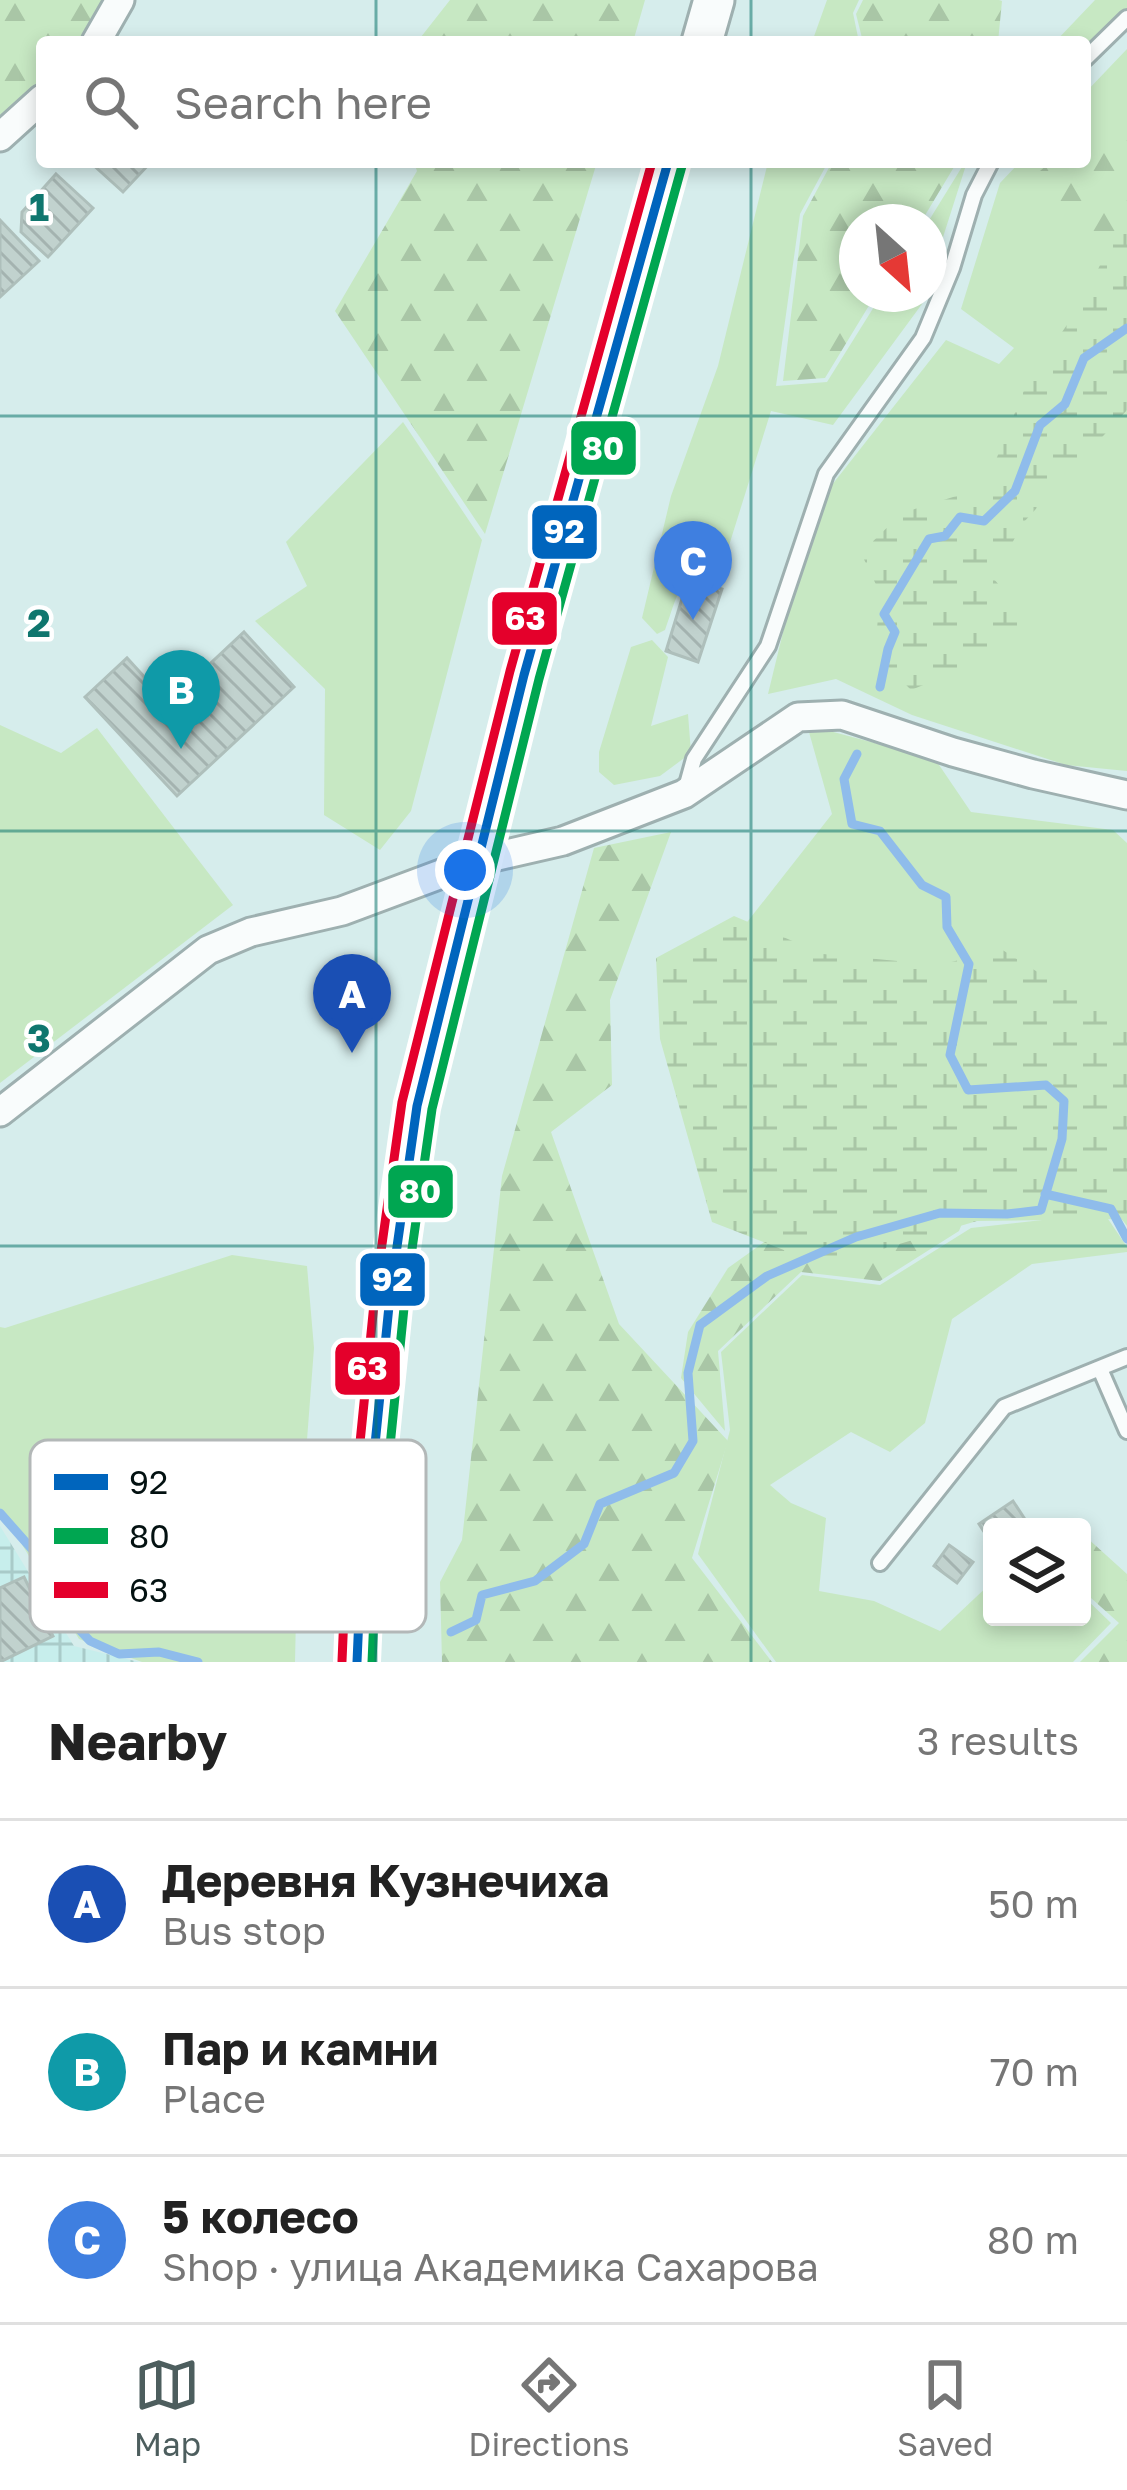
<!DOCTYPE html>
<meta charset="utf-8">
<style>
body{margin:0;font-family:"Golos Text",sans-serif;background:#f6f6f6;color:#222}
.controls{position:absolute;right:36px;bottom:36px;display:grid;overflow:hidden;border-radius:12px;box-shadow:0 6px 18px #0003}
.controls button{width:108px;height:108px;display:grid;place-items:center;padding:0;border:0;border-bottom:3px solid #e0e0e0;background:#fff;color:#222;font:60px sans-serif}
.compass{position:absolute;left:839px;top:204px;width:108px;height:108px;border-radius:50%;background:#fff;box-shadow:0 6px 18px #0003;rotate:153deg}
.you{position:absolute;left:465px;top:870px;width:42px;height:42px;margin:-30px;border:9px solid #fff;border-radius:50%;background:#1a73e8;box-shadow:0 0 0 18px #1a73e833}
.badge{display:grid;place-items:center;width:78px;height:78px;border-radius:50%;background:#4d5e5e;color:#fff;font-size:39px;font-weight:700}
.pin{position:absolute;translate:-50% -99px;filter:drop-shadow(0 3px 6px #0008)}
.pin::after{content:'';position:absolute;top:63px;width:42px;height:36px;background:inherit;clip-path:polygon(0 0,100% 0,50% 100%)}
.list{margin:0;padding:0;list-style:none}
h2{display:flex;justify-content:space-between;align-items:center;height:156px;margin:0;padding:0 48px;font-size:51px}
h2 small{font-size:39px;font-weight:400;color:#767676}
.list li{display:grid;grid-template-columns:78px 1fr auto;gap:36px;align-items:center;box-sizing:border-box;height:168px;padding:0 48px;border-top:3px solid #e0e0e0}
.list b{display:block;font-size:45px;white-space:nowrap}
.list p{margin:0;font-size:39px;white-space:nowrap;color:#767676}
.list em{font-size:39px;font-style:normal;color:#767676}
.icon{flex:none;width:66px;height:66px;fill:none;stroke:currentColor;stroke-width:2;stroke-linecap:round;stroke-linejoin:round}
.map{position:relative;flex:none;width:1127px;height:1662px;overflow:hidden}
.search{position:absolute;background:#fff;box-shadow:0 6px 18px #0003;left:36px;right:36px;top:36px;height:132px;display:flex;align-items:center;gap:30px;box-sizing:border-box;padding:0 42px;border-radius:12px;color:#767676;font-size:45px}
.sheet{height:660px;background:#fff}
nav{display:flex;justify-content:space-around;align-items:center;box-sizing:border-box;height:168px;border-top:3px solid #e0e0e0;background:#fff;font-size:33px;color:#767676}
nav a{display:grid;justify-items:center;gap:6px}
nav .on{color:#4d5e5e}
.map>svg:first-child{display:block}
</style>
<div class="map">
<svg width="1127" height="1662" viewBox="0 0 1127 1662">
<defs>
<pattern id="industrial-grid" width="8" height="8" patternUnits="userSpaceOnUse" patternTransform="scale(3)"><rect width="8" height="8" fill="#c7eeec"/><path d="M0 4h8M4 0v8" fill="none" stroke="#a9cbc9"/></pattern>
<pattern id="forest-firs" width="22" height="20" patternUnits="userSpaceOnUse" patternTransform="scale(3)"><rect width="22" height="20" fill="#c7e8c3"/><path d="M5 1l3.5 6h-7zM16 11l3.5 6h-7z" fill="#a9c6a6"/></pattern>
<pattern id="wetland-marsh" width="20" height="14" patternUnits="userSpaceOnUse" patternTransform="scale(3)"><rect width="20" height="14" fill="#c7e8c3"/><path d="M1 5h8M5 5V1M11 12h8M15 12V8" fill="none" stroke="#a9c6a6"/></pattern>
<pattern id="building-back-hatch" width="6" height="6" patternUnits="userSpaceOnUse" patternTransform="scale(3)"><rect width="6" height="6" fill="#c1d2ce"/><path d="M-1 5l2 2M0 0l6 6M5-1l2 2" fill="none" stroke="#a4b3b0"/></pattern>
</defs>
<rect width="100%" height="100%" fill="#d6edec"/>
<path fill="url(#industrial-grid)" d="M 0,1526 L 74,1646 L 139,1662 L 0,1662 Z"/>
<path fill="#c7e8c3" d="M 827,0 L 859,0 L 853,13 L 859,42 L 812,42 Z
M 1095,0 L 1127,0 L 1127,9 L 1085,50 L 1085,42 L 1055,42 Z
M 1127,49 L 1127,771 L 1066,765 L 912,715 L 836,679 L 768,694 L 813,509 L 946,340 L 999,364 L 1014,348 L 961,309 L 1000,183 L 1020,162 L 1085,162 L 1085,93 Z
M 768,162 L 828,162 L 800,214 L 776,386 L 827,382 L 882,294 L 925,294 L 922,304 L 833,425 L 771,411 L 722,568 C 678,573 679,592 665,630 L 657,634 L 642,618 L 671,496 L 718,366 Z
M 965,162 L 967,162 L 929,281 L 928,222 Z
M 403,422 L 482,540 L 411,811 L 380,850 L 324,815 L 325,689 L 255,621 L 307,586 L 286,542 Z
M 652,640 L 668,657 L 651,726 L 688,714 L 691,753 L 660,776 L 614,785 L 599,772 L 599,752 L 631,647 Z
M 0,725 L 61,753 L 97,728 L 233,905 L 0,1083 Z
M 807,725 L 935,759 L 971,812 L 1113,830 L 1127,843 L 1127,1226 L 1104,1195 L 737,935 L 832,814 Z
M 1104,1213 L 1127,1247 L 1127,1252 L 1032,1264 L 952,1319 L 925,1423 L 890,1452 L 851,1432 L 770,1485 L 791,1503 L 826,1518 L 819,1591 L 874,1601 L 940,1631 L 992,1582 L 992,1617 L 1082,1617 L 1082,1595 L 1111,1623 L 1073,1662 L 776,1662 L 698,1554 L 730,1430 L 721,1352 L 802,1275 L 880,1285 L 971,1228 Z
M 232,1255 L 307,1266 L 314,1348 L 297,1571 L 295,1662 L 142,1662 L 79,1639 L 0,1508 L 0,1327 L 5,1328 Z"/>
<path fill="url(#forest-firs)" d="M 0,0 L 109,0 L 86,42 L 42,42 L 42,89 L 0,128 Z
M 450,0 L 645,0 L 633,42 L 417,42 Z
M 863,0 L 999,0 L 1002,1 L 998,42 L 863,42 L 856,14 Z
M 1097,121 L 1127,129 L 1127,273 L 1120,281 L 1098,264 L 1087,222 L 1047,209 L 1040,171 L 1050,162 L 1085,162 L 1085,131 Z
M 414,162 L 597,162 L 485,534 L 335,311 L 417,171 Z
M 832,162 L 957,162 L 921,222 L 857,222 L 857,294 L 876,294 L 825,378 L 783,381 L 803,216 Z
M 671,832 L 610,1000 L 612,1085 L 551,1132 L 619,1324 L 728,1441 L 692,1558 L 772,1662 L 442,1662 L 440,1582 L 462,1540 L 502,1176 L 594,848 Z
M 975,1192 L 959,1231 L 880,1281 L 801,1272 L 718,1351 L 725,1431 L 681,1378 L 688,1332 L 728,1268 L 781,1230 Z
M 1085,1536 L 1127,1574 L 1127,1662 L 1080,1662 L 1119,1623 L 1082,1590 L 1082,1538 Z"/>
<path fill="url(#wetland-marsh)" d="M 1127,215 L 1127,410 L 1023,523 L 993,578 L 1031,622 L 965,668 L 911,690 L 875,653 L 880,593 L 861,553 L 902,513 L 985,487 L 1027,383 L 1082,303 L 1119,225 Z
M 734,916 L 823,954 L 940,965 L 1001,949 L 1127,1028 L 1127,1224 L 1121,1219 L 977,1221 L 825,1266 L 712,1222 L 660,1039 L 656,958 Z"/>
<g fill="none" stroke-linecap="round" stroke-linejoin="round">
<path stroke="#8fbceb" stroke-width="9" d="M 880,687 L 888,649 L 895,632 L 884,614 L 929,539 L 945,536 L 960,517 L 984,521 L 1015,491 L 1040,425 L 1065,404 L 1084,358 L 1127,328
M 1045,1194 L 1111,1209 L 1127,1239
M 0,1513 L 38,1556 L 75,1625 L 90,1641 L 119,1654 L 159,1652 L 198,1662
M 451,1632 L 476,1620 L 482,1595 L 535,1581 L 584,1544 L 600,1504 L 674,1473 L 693,1441 L 688,1373 L 700,1325 L 767,1276 L 856,1237 L 940,1213 L 1007,1214 L 1041,1210 L 1062,1139 L 1064,1101 L 1046,1085 L 968,1090 L 950,1055 L 969,964 L 947,927 L 946,897 L 922,885 L 880,831 L 852,824 L 844,779 L 857,754"/>
</g>
<path fill="url(#building-back-hatch)" stroke="#aebfbb" stroke-width="3" d="M 90,162 L 149,162 L 150,163 L 123,192 Z
M 56,174 L 93,208 L 48,257 L 21,232 L 22,212 Z
M 0,220 L 39,261 L 0,297 Z
M 688,579 L 722,589 L 698,662 L 666,651 Z
M 244,632 L 294,687 L 177,796 L 85,697 L 127,658 L 168,703 Z
M 1013,1501 L 1030,1527 L 992,1527 L 992,1544 L 979,1524 Z
M 949,1545 L 973,1562 L 957,1583 L 934,1566 Z
M 24,1577 L 53,1636 L 0,1662 L 0,1588 Z"/>
<g fill="none" stroke-linecap="round" stroke-linejoin="round">
<defs>
<path id="lane" d="M 1085,59 L 1127,18
M 686,788 L 694,759 L 768,646 L 826,474 L 923,338 L 952,268 L 974,195 L 991,162
M 1100,1369 L 1127,1431
M 880,1563 L 1004,1407 L 1127,1357"/>
<path id="street" d="M 96,42 L 120,0
M 0,137 L 42,99
M 0,1112 L 208,950 L 251,932 L 342,911 L 476,861 L 563,841 L 684,794 L 798,717 L 842,715 L 953,752 L 1033,774 L 1127,795"/>
<path id="secondary" d="M 702,42 L 714,0
M 357,1662 L 360,1593 L 390,1296 L 417,1106 L 524,675 L 668,162"/>
</defs>
<use href="#lane" stroke="#9eb0b0" stroke-width="20"/>
<use href="#street" stroke="#9eb0b0" stroke-width="33"/>
<use href="#secondary" stroke="#9eb0b0" stroke-width="45"/>
<use href="#lane" stroke="#f9fcfc" stroke-width="14"/>
<use href="#street" stroke="#f9fcfc" stroke-width="27"/>
<use href="#secondary" stroke="#f9fcfc" stroke-width="39"/>
<defs>
<path id="bus-1" d="M 357,1662 L 360,1593 L 390,1296 L 417,1106 L 524,675 L 668,162"/>
<path id="bus-2" d="M 372,1662 L 375,1594 L 405,1298 L 432,1109 L 539,679 L 682,166"/>
<path id="bus-3" d="M 342,1661 L 345,1591 L 375,1294 L 402,1102 L 510,671 L 652,162"/>
</defs>
<use href="#bus-1" stroke="#fff" stroke-width="18"/>
<use href="#bus-2" stroke="#fff" stroke-width="18"/>
<use href="#bus-3" stroke="#fff" stroke-width="18"/>
<use href="#bus-1" stroke="#0065bd" stroke-width="9"/>
<use href="#bus-2" stroke="#00a651" stroke-width="9"/>
<use href="#bus-3" stroke="#e4002b" stroke-width="9"/>
</g>
<path fill="none" stroke="#0f766e" stroke-width="3" stroke-opacity="0.55" d="M 376,0 L 376,42M 751,0 L 751,42M 376,162 L 376,1662M 751,162 L 751,1662M 0,416 L 1127,416M 0,831 L 1127,831M 0,1246 L 1127,1246"/>
<rect x="30" y="1440" width="396" height="192" rx="18" fill="#fff" stroke="#b3b8b8" stroke-width="3"/>
<rect x="54" y="1474" width="54" height="16" fill="#0065bd"/>
<rect x="54" y="1528" width="54" height="16" fill="#00a651"/>
<rect x="54" y="1582" width="54" height="16" fill="#e4002b"/>
<g font-size="33" fill="#031111">
<text x="129" y="1494">92</text>
<text x="129" y="1548">80</text>
<text x="129" y="1602">63</text>
</g>
<g font-size="39" text-anchor="middle" font-weight="bold" fill="#0f766e" stroke="#fff" stroke-width="9" stroke-linejoin="round" paint-order="stroke">
<text x="39" y="221">1</text>
<text x="39" y="637">2</text>
<text x="39" y="1052">3</text>
</g>
<g stroke="#fff" stroke-width="4.5">
<rect x="569" y="419" width="69" height="58" rx="12" fill="#00a651"/>
<rect x="530" y="503" width="69" height="58" rx="12" fill="#0065bd"/>
<rect x="490" y="590" width="69" height="57" rx="12" fill="#e4002b"/>
<rect x="386" y="1163" width="69" height="57" rx="12" fill="#00a651"/>
<rect x="358" y="1251" width="69" height="57" rx="12" fill="#0065bd"/>
<rect x="333" y="1340" width="69" height="57" rx="12" fill="#e4002b"/>
</g>
<g font-size="33" text-anchor="middle" font-weight="bold" fill="#fff">
<text x="603" y="460">80</text>
<text x="564" y="543">92</text>
<text x="525" y="630">63</text>
<text x="420" y="1203">80</text>
<text x="392" y="1291">92</text>
<text x="367" y="1380">63</text>
</g>
</svg>
<div class="controls">
<button><svg class="icon" aria-label="layers" viewBox="0 0 24 24"><path d="M12 4l9 5-9 5-9-5zM3 14l9 5 9-5"/></svg></button>
</div>
<svg class="compass" viewBox="-18 -18 36 36"><path d="M0-13l5 13h-10z" fill="#e53935"/><path d="M0 13l5-13h-10z" fill="#767676"/></svg>
<div class="you"></div>
<div class="pin badge" style="left:352px;top:1053px;background:#1a4fb4">A</div>
<div class="pin badge" style="left:181px;top:749px;background:#0f9aa8">B</div>
<div class="pin badge" style="left:693px;top:620px;background:#3f7fe0">C</div>
<div class="search"><svg class="icon" aria-label="search" viewBox="0 0 24 24"><circle cx="10" cy="10" r="6"/><path d="M15 15l6 6"/></svg>Search here</div>
</div>
<section class="sheet">
<h2>Nearby<small>3 results</small></h2>
<ul class="list">
<li><span class="badge" style="background:#1a4fb4">A</span><div><b>Деревня Кузнечиха</b><p>Bus stop</p></div><em>50 m</em></li>
<li><span class="badge" style="background:#0f9aa8">B</span><div><b>Пар и камни</b><p>Place</p></div><em>70 m</em></li>
<li><span class="badge" style="background:#3f7fe0">C</span><div><b>5 колесо</b><p>Shop · улица Академика Сахарова</p></div><em>80 m</em></li>
</ul>
</section>
<nav>
<a class="on"><svg class="icon" aria-label="map" viewBox="0 0 24 24"><path d="M3 6l6-2 6 2 6-2v14l-6 2-6-2-6 2zM9 4v14M15 6v14"/></svg>Map</a>
<a><svg class="icon" aria-label="directions" viewBox="0 0 24 24"><path d="M12 3l9 9-9 9-9-9zM9 14v-3h6M13 9l2 2-2 2"/></svg>Directions</a>
<a><svg class="icon" aria-label="saved" viewBox="0 0 24 24"><path d="M7 4h10v16l-5-4-5 4z"/></svg>Saved</a>
</nav>
